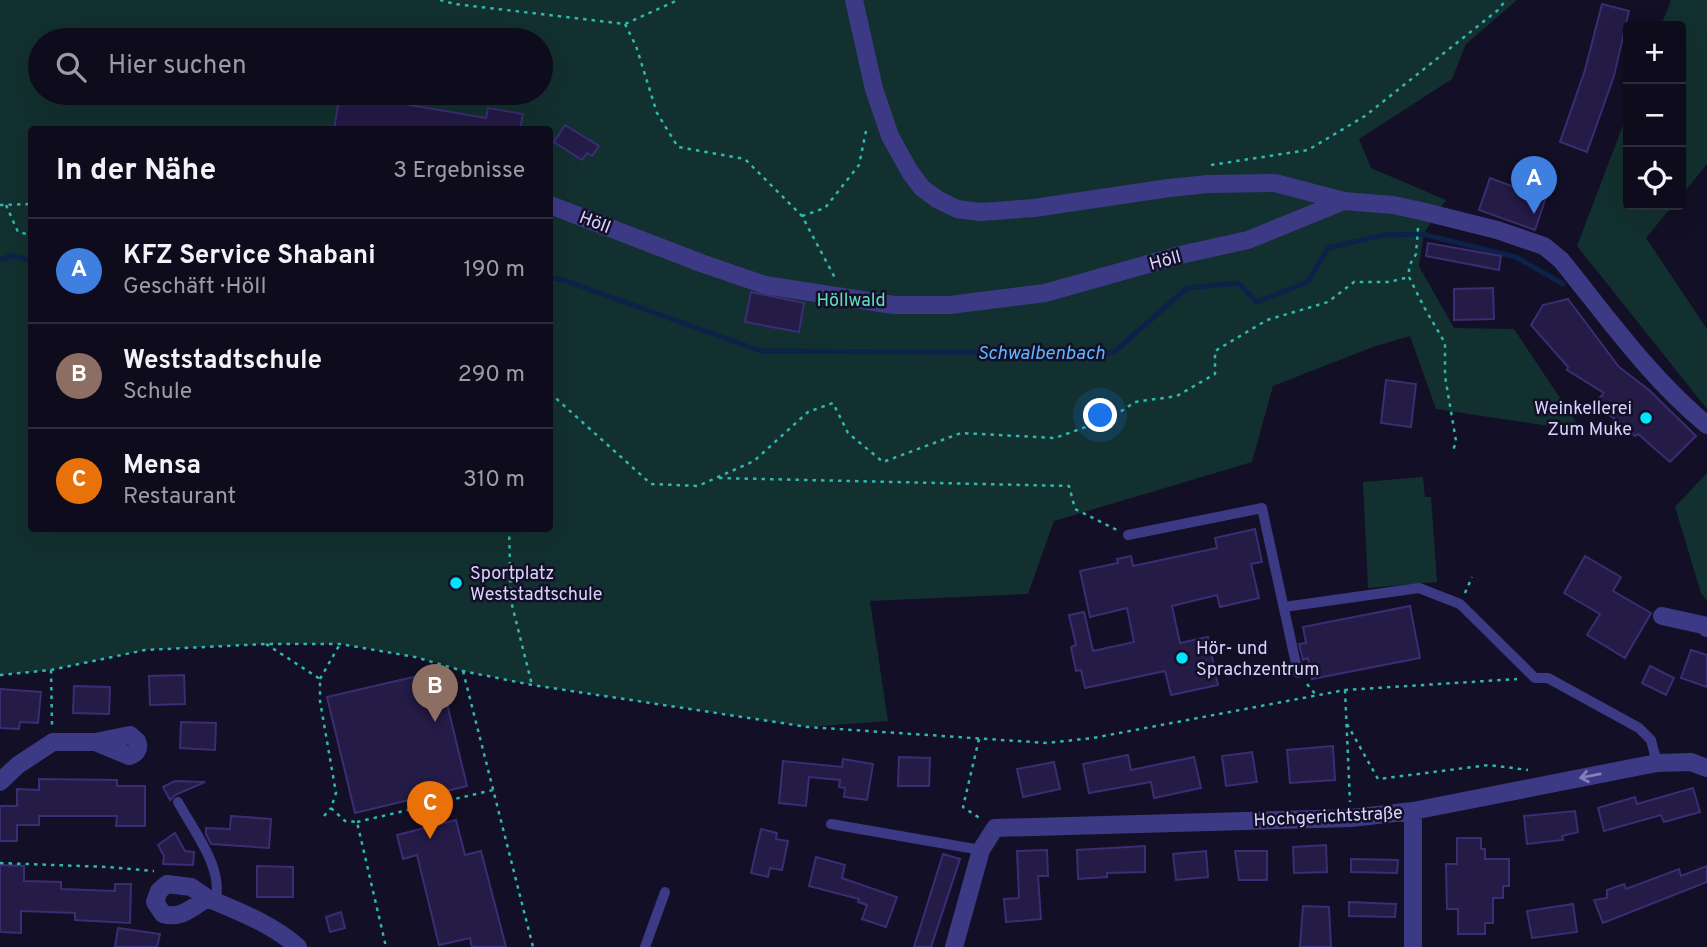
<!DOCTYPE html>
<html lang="de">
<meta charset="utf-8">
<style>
body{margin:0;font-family:Overpass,sans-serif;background:#1c1929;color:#f1f3f6}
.controls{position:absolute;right:21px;top:21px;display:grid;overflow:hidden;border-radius:7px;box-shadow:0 7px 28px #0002}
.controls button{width:63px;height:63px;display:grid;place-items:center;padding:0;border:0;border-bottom:2px solid #2e2b3b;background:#0e0b1c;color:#f1f3f6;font:35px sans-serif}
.you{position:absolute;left:1101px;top:416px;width:24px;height:24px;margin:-18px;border:5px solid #fff;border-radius:50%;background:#1a73e8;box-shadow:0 0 0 10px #1a73e833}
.badge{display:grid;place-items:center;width:46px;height:46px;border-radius:50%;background:#00e5ff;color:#fff;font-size:23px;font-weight:700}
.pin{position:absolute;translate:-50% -58px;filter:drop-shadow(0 2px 4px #0008)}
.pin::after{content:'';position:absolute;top:37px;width:24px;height:21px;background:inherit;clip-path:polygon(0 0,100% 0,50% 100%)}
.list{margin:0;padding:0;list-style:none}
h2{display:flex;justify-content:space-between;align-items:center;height:91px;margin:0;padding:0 28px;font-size:30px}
h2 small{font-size:23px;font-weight:400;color:#9b9ba3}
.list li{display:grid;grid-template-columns:46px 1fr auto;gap:21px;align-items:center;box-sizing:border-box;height:105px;padding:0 28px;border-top:2px solid #2e2b3b}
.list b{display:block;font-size:26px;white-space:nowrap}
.list p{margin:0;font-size:23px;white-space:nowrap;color:#9b9ba3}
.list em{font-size:23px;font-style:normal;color:#9b9ba3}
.icon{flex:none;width:38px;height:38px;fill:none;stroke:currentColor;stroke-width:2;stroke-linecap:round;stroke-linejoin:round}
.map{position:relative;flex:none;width:1707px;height:947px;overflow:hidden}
.search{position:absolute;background:#0e0b1c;box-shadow:0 7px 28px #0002;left:28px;top:28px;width:525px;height:77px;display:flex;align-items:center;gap:18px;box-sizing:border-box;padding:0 24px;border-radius:38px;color:#9b9ba3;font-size:26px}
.panel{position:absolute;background:#0e0b1c;box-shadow:0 7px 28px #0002;left:28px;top:126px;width:525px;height:406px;border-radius:7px}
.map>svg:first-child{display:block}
</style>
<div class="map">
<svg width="1707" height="947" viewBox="0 0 1707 947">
<rect width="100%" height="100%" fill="#130f26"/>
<path fill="#12302f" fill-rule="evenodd" d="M 0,0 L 1517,0 L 1466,44 L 1452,79 L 1359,139 L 1371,168 L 1446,200 L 1424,233 L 1419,266 L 1454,328 L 1514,329 L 1582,431 L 1436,409 L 1410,336 L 1373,347 L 1273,386 L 1252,462 L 1054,521 L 1028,594 L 870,601 L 888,721 L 808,727 L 532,685 L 463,671 L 415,657 L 340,644 L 266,644 L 145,650 L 51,670 L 0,675 ZM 40,40 L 541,40 L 541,93 L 40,93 ZM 32,130 L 550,130 L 550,528 L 32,528 Z
M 1671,0 L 1707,0 L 1707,164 L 1681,196 L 1681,26 L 1661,26 Z
M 1628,112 L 1628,205 L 1673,205 L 1646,238 L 1707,329 L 1707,409 L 1577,246 Z
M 1707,473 L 1707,601 L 1701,593 L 1675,507 Z
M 1423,477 L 1425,497 L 1431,497 L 1437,582 L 1368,588 L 1363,482 Z"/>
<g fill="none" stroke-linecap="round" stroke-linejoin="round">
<path stroke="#0c2248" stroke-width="5" d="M 0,259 L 13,256 L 32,261
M 550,278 L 563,280 L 761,351 L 1113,353 L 1187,288 L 1238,283 L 1257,302 L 1308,282 L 1328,248 L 1383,235 L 1422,234 L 1516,257 L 1563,284"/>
</g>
<path fill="#241b47" stroke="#3b2d73" stroke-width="2" d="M 1602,4 L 1629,11 L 1614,76 L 1587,152 L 1560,142 L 1585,70 Z
M 340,93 L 486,118 L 488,108 L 523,114 L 520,130 L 334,130 Z
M 565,125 L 599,146 L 592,156 L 587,153 L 582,160 L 554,142 Z
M 1531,173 L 1552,180 L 1535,230 L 1479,210 L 1490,178 L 1525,191 Z
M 1428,243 L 1501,256 L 1499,270 L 1426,256 Z
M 1493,288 L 1494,319 L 1454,320 L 1454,289 Z
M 751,292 L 804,303 L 799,332 L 745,322 Z
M 1568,299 L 1619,367 L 1649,390 L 1696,436 L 1670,462 L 1638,434 L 1635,436 L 1595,403 L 1604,393 L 1567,370 L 1568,367 L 1531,325 L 1543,305 Z
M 1386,380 L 1416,384 L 1411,427 L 1381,423 Z
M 1255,529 L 1262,562 L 1251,564 L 1259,598 L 1220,607 L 1217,595 L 1172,606 L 1180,643 L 1208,637 L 1218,685 L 1171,695 L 1165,671 L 1085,688 L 1081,670 L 1076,671 L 1071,647 L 1076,645 L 1069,615 L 1084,612 L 1093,651 L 1134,642 L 1127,608 L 1090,617 L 1080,571 L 1118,563 L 1117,559 L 1131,556 L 1133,566 L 1217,548 L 1215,538 Z
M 1585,556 L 1621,577 L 1613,591 L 1651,613 L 1625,658 L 1587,635 L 1600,614 L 1564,593 Z
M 1410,606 L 1420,658 L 1312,679 L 1308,658 L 1303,660 L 1299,644 L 1306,643 L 1303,627 Z
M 1691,650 L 1707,655 L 1707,687 L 1681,678 Z
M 1650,666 L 1674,678 L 1666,695 L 1642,683 Z
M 439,671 L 467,786 L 355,813 L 327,697 Z
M 184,675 L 185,704 L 150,705 L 149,676 Z
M 74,686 L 110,687 L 109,714 L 73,713 Z
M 0,689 L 41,692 L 38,723 L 20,722 L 19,729 L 0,728 Z
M 181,722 L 216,723 L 215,750 L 180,748 Z
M 1333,746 L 1335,780 L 1290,783 L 1287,750 Z
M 1252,752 L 1257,782 L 1226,786 L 1222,756 Z
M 1128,755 L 1131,770 L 1194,757 L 1201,788 L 1154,798 L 1151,782 L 1089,793 L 1083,764 Z
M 899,757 L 930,758 L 929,786 L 898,786 Z
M 843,759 L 873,764 L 867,800 L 844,797 L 845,788 L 839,787 L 840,780 L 809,777 L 806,806 L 779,803 L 783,761 L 842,767 Z
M 1054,762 L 1060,789 L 1023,797 L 1017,769 Z
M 39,779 L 117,780 L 117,786 L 145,786 L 145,826 L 116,826 L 117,816 L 39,816 L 39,825 L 17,825 L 17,841 L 0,841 L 0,806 L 17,806 L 17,789 L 39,790 Z
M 175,781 L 205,782 L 175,795 L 170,800 L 163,787 Z
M 1693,788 L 1700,812 L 1664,822 L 1661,815 L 1604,831 L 1598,808 L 1635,797 L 1637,804 Z
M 1575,811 L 1578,832 L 1562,836 L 1563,840 L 1527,844 L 1524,816 Z
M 231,816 L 271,819 L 269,848 L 211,844 L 206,834 L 206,828 L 230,829 Z
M 456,820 L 465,855 L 481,851 L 506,947 L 472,947 L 470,938 L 439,945 L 417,855 L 403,859 L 397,835 Z
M 761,829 L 777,833 L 776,839 L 788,841 L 782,870 L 770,868 L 768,877 L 751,873 Z
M 175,833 L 185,851 L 194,852 L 193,865 L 163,864 L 164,856 L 158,845 Z
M 1457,838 L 1481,838 L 1481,849 L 1485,849 L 1485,859 L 1509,859 L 1509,886 L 1503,886 L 1503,898 L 1493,898 L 1493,923 L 1485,923 L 1485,934 L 1458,934 L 1458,909 L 1447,909 L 1446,864 L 1457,864 Z
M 1326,845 L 1327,872 L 1294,873 L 1293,847 Z
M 1145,846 L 1145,872 L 1107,873 L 1107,877 L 1078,879 L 1077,850 Z
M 1047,850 L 1048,876 L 1038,876 L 1041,919 L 1006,922 L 1004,899 L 1019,898 L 1017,851 Z
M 1206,851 L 1208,877 L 1176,880 L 1173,854 Z
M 1235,851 L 1267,851 L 1267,880 L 1239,880 Z
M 943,854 L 960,859 L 931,947 L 914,947 Z
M 816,857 L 845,865 L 842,878 L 897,897 L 886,927 L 862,919 L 867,905 L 858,902 L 859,899 L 809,886 Z
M 1351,859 L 1398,860 L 1397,873 L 1351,872 Z
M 0,865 L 24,866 L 24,881 L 61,882 L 61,889 L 115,891 L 115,884 L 131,884 L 130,923 L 75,920 L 75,913 L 21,911 L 21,933 L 0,932 Z
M 257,866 L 293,867 L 293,897 L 257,897 Z
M 1707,866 L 1707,882 L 1603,923 L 1594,900 L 1607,898 L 1607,890 L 1624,884 L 1626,889 L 1679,869 L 1681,876 Z
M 1349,902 L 1396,904 L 1395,917 L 1349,916 Z
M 1573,904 L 1577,932 L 1532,938 L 1527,911 Z
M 1303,906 L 1329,907 L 1331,947 L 1300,947 Z
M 341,912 L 345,928 L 330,932 L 326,917 Z
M 118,928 L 160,934 L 157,947 L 115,947 Z"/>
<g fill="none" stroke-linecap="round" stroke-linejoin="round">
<path stroke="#2fb8b0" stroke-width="2.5" stroke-dasharray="3.5 5" stroke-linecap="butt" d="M 440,0 L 455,4 L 625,24 L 678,0
M 625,24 L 636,46 L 657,113 L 678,147 L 745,159 L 802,216 L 835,278
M 1211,165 L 1308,150 L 1365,116 L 1498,10 L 1506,0
M 0,205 L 32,204
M 6,205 L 18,232 L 32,235
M 802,216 L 825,208 L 859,165 L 867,126
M 1418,228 L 1416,254 L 1409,266 L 1409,277 L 1424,307 L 1445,343 L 1445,376 L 1456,441 L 1453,451
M 550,393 L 651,484 L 698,486 L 754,461 L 808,412 L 833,403 L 848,433 L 883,462 L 961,433 L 1055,438 L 1111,418 L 1135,402 L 1177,396 L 1215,374 L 1215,351 L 1267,320 L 1328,302 L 1354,282 L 1389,282 L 1409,277
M 719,478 L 1069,486 L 1075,509 L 1117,530
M 509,528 L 511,601 L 532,685
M 1465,593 L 1472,577
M 266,644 L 320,679 L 320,701 L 336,793 L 331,808 L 345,821 L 357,822 L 386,947
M 51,670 L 52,725
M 463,671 L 533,947
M 0,675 L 51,670 L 145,650 L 266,644 L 340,644 L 415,657 L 463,671 L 532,685 L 808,727 L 1047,743 L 1093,738 L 1345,690 L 1517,679
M 320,679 L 340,644
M 1307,684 L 1316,695
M 1345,690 L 1350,802
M 1347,724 L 1378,779 L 1489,765 L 1528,770
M 979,739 L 963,807 L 981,819
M 324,816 L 331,808
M 357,822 L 493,790
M 0,863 L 107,867 L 154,871"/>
<path stroke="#3d3a85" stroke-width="10" d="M 1128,535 L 1262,508 L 1298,673
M 1284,607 L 1419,588 L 1460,604 L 1535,678 L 1548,678 L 1639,728 L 1651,740 L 1657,763
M 178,802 C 193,830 225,869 215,902
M 831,824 L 981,850
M 645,947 L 665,892"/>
<path stroke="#3d3a85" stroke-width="18" d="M 854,0 L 874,89 L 890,136 L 910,172 L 922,188 L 937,199 L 957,209 L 980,212 L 1034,208 L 1169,188 L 1208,184 L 1275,183 L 1344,201 L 1393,205 L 1421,211 L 1497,230 L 1544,246 L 1561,260 C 1607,317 1650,378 1707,425
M 550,205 L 701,263 L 765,285 L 894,305 L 950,305 L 1045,293 L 1180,255 L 1248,240 L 1344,201
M 1662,616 L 1703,625 L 1707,628
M 130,735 L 137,741 C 140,748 137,754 129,756 L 95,742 Z
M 0,782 L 18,765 L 53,742 L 95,742
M 167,884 L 191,887 L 207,898 C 192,908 181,919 163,914 L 155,902 L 159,891 Z
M 207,898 C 238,911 272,924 298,947
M 954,947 L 981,850 L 995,828 L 1351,818 L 1413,811 L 1657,763 L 1691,762 L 1707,768
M 1413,947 L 1413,811"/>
</g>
<defs><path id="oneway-shaft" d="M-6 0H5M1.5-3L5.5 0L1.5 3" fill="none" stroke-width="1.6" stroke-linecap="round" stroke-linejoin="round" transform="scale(1.75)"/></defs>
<use stroke="#837fbc" href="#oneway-shaft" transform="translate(1590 776) rotate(169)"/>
<g fill="#00e5ff" stroke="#130f26" stroke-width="2.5">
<circle cx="1646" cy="418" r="7"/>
<circle cx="456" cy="583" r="7"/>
<circle cx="1182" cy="658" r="7"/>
</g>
<g text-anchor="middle" stroke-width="5" stroke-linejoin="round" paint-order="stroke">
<g font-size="18" fill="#d9d4ff" stroke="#130f26">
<text transform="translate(595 222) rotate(21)" y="6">Höll</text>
<text transform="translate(1165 260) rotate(-15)" y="6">Höll</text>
<text transform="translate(1328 816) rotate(-3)" y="6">Hochgerichtstraße</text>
</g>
<g font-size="18" fill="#5fe0c0" stroke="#130f26">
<text x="851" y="306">Höllwald</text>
</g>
<g font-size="18" fill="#d9d4ff" stroke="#130f26" text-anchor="start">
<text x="1632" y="414" text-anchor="end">Weinkellerei<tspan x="1632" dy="21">Zum Muke</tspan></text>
<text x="470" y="579">Sportplatz<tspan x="470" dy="21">Weststadtschule</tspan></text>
<text x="1196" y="654">Hör- und<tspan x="1196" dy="21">Sprachzentrum</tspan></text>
</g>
<g font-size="19" font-style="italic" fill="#62b6ff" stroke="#130f26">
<text x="1041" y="359">Schwalbenbach</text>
</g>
</g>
</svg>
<div class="controls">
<button>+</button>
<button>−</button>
<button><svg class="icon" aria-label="locate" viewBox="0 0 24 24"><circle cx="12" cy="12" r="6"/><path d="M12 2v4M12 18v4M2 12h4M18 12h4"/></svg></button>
</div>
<div class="you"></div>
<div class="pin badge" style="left:1534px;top:214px;background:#3f7fe0">A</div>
<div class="pin badge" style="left:435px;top:722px;background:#8d6e63">B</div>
<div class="pin badge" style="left:430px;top:839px;background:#e8710a">C</div>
<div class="search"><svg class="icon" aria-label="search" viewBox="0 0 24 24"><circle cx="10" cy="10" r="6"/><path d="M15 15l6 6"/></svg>Hier suchen</div>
<section class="panel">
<h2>In der Nähe<small>3 Ergebnisse</small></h2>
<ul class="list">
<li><span class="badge" style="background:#3f7fe0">A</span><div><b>KFZ Service Shabani</b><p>Geschäft · Höll</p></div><em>190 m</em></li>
<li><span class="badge" style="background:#8d6e63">B</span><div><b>Weststadtschule</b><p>Schule</p></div><em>290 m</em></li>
<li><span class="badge" style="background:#e8710a">C</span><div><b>Mensa</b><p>Restaurant</p></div><em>310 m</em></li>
</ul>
</section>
</div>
